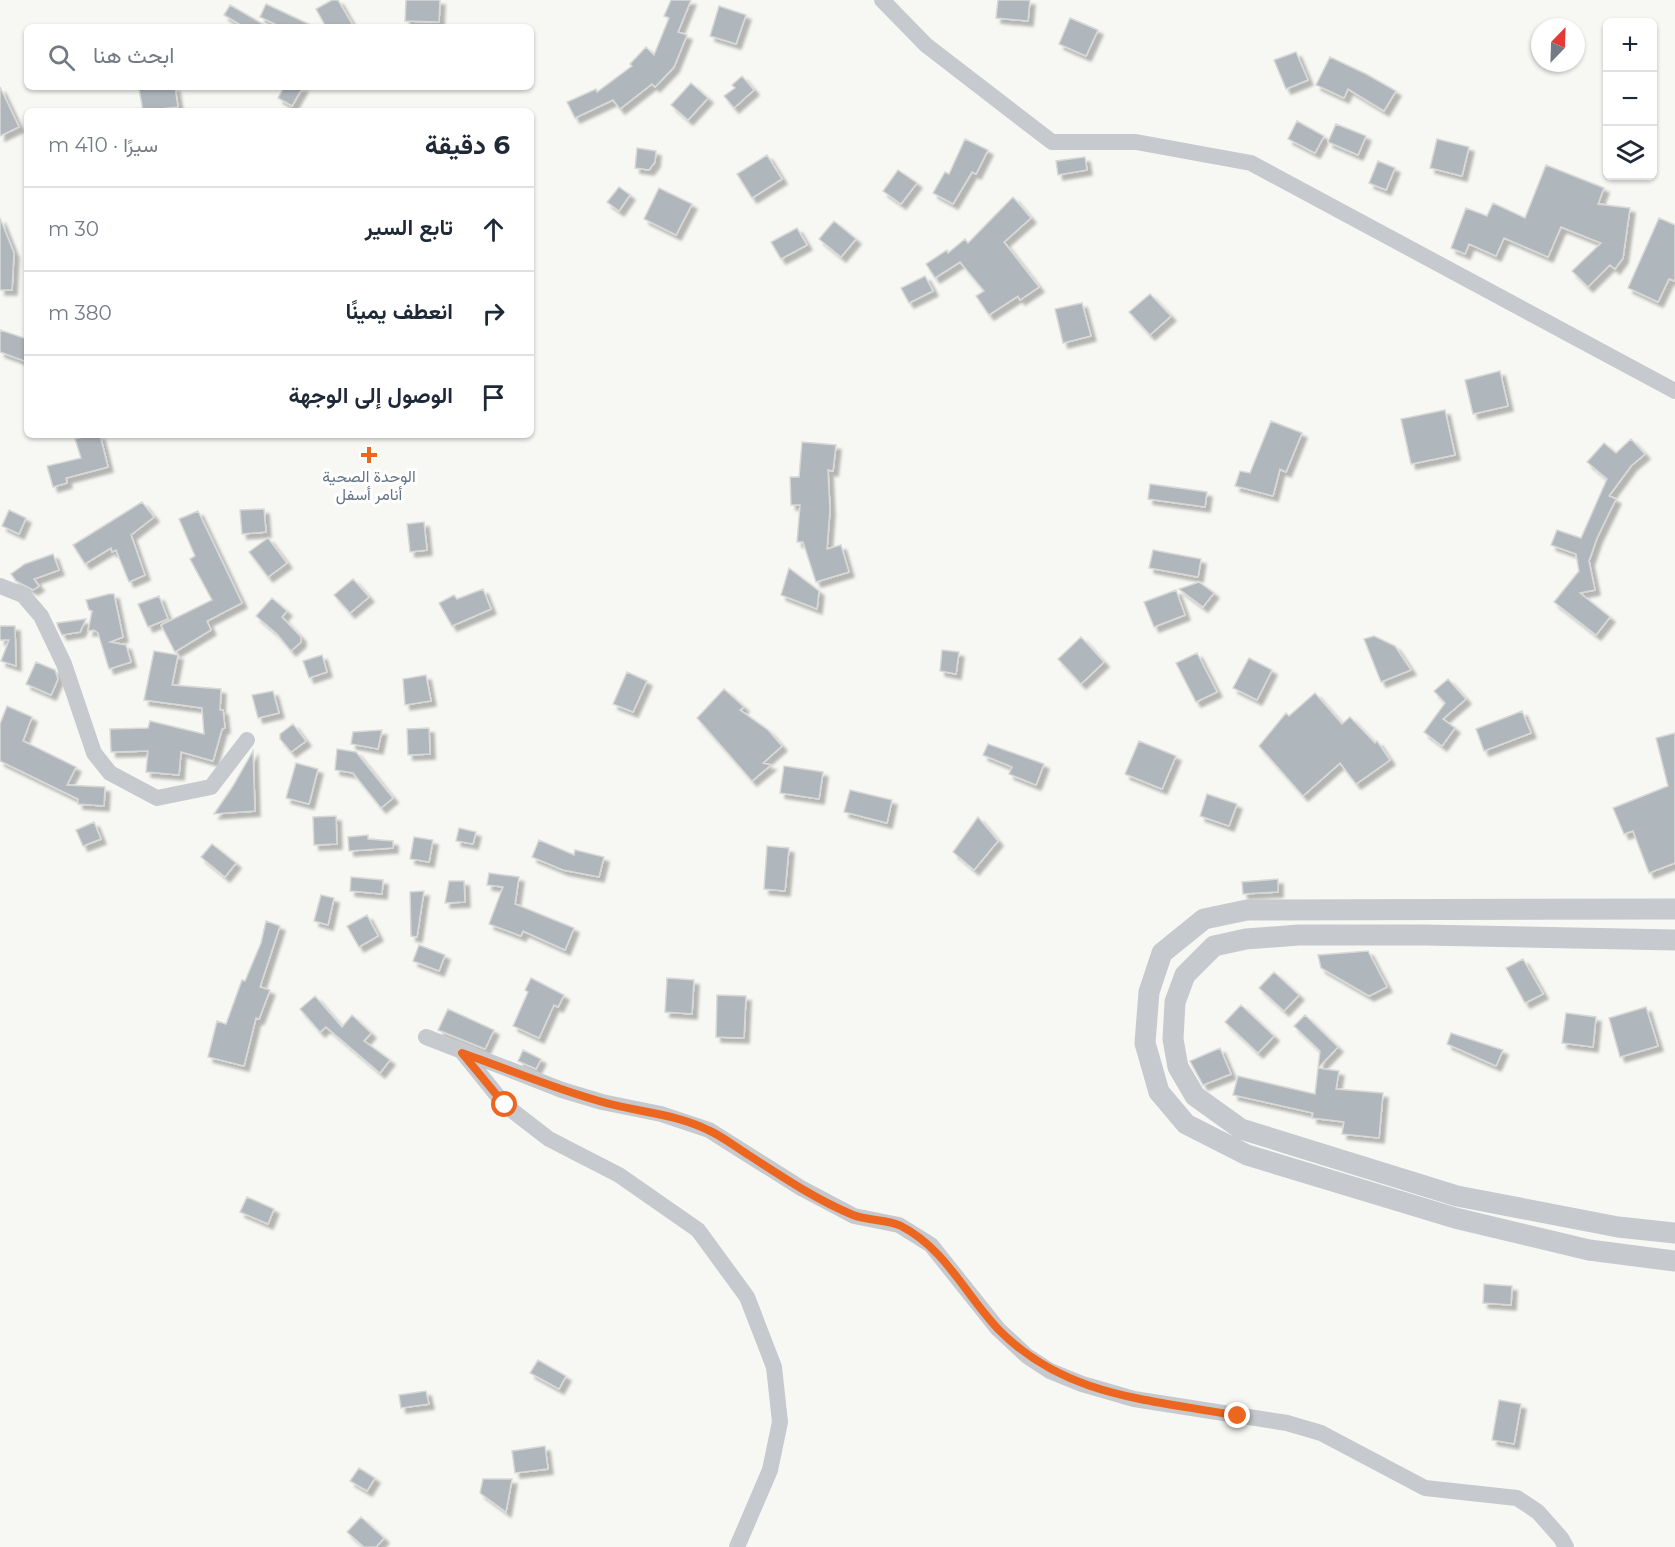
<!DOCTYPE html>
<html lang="ar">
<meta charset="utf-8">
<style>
body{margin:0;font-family:Montserrat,Vazirmatn,sans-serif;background:#f2f2f3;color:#1f2937;direction:rtl}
.controls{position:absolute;right:18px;top:18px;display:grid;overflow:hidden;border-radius:9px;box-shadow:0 2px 4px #0004}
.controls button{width:54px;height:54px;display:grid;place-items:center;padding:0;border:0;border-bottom:2px solid #e0e1e3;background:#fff;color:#1f2937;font:30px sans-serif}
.compass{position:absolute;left:1531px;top:18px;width:54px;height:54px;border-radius:50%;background:#fff;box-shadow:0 2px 4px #0004;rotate:23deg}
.stop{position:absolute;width:18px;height:18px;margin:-14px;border:4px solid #ec661f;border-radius:50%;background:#fff}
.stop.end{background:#ec661f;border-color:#fff;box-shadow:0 2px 6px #0008}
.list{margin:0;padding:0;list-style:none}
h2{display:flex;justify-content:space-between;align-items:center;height:78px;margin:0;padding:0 24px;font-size:26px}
h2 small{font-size:20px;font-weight:400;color:#747a83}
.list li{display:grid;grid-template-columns:39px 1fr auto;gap:18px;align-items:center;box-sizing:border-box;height:84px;padding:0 24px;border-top:2px solid #e0e1e3}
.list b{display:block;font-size:22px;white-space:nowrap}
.list em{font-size:20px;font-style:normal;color:#747a83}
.icon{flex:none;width:33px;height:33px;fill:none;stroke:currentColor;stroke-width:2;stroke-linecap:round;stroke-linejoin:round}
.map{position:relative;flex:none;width:1675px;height:1547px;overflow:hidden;direction:ltr}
.search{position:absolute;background:#fff;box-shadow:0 2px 4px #0004;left:24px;top:24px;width:510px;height:66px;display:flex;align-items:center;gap:15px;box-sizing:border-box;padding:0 21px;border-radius:9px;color:#747a83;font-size:22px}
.panel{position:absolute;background:#fff;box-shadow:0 2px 4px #0004;left:24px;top:108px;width:510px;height:330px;border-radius:9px;direction:rtl}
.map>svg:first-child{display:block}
</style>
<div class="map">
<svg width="1675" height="1547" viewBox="0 0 1675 1547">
<defs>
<filter id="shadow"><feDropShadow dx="5" dy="5" stdDeviation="1.5" flood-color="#0004"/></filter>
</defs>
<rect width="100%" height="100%" fill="#f7f7f4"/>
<path fill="#afb6bc" stroke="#d8d9d6" stroke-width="1.5" filter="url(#shadow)" d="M 332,0 L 338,0 L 354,27 L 326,27 L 316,9 Z
M 406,0 L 440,0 L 439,22 L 405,21 Z
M 671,0 L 691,0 L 678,32 L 687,35 L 674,67 L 655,87 L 652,84 L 620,109 L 613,100 L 575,118 L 567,102 L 596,89 L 597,92 L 632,66 L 630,64 L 646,47 L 654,55 L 669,18 L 664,16 Z
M 998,0 L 1030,0 L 1028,21 L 996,18 Z
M 266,4 L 315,27 L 281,27 L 260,17 Z
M 230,5 L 268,27 L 244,27 L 224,15 Z
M 719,6 L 746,15 L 736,44 L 710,36 Z
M 1070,18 L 1098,30 L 1086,56 L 1059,44 Z
M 1296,52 L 1308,80 L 1286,89 L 1274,60 Z
M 1330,57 L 1366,74 L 1396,91 L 1384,111 L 1348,89 L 1344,98 L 1316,85 Z
M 742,76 L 754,90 L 734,108 L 724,96 L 735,88 L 732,85 Z
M 691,83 L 708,98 L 688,120 L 671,105 Z
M 0,87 L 19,127 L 0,136 Z
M 151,87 L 175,87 L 178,107 L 143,111 L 139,89 Z
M 284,87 L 303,87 L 292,106 L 278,98 Z
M 1297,121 L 1324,136 L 1315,153 L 1288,139 Z
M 1336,124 L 1366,136 L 1358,155 L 1328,142 Z
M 965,139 L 988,150 L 976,174 L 972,172 L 953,204 L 933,193 L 945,172 L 949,174 Z
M 1437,139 L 1469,147 L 1462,176 L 1430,168 Z
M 637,148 L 656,151 L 655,162 L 649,170 L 635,168 Z
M 767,155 L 782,179 L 752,198 L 737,174 Z
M 1085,157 L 1087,170 L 1058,175 L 1056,161 Z
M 1378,161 L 1395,168 L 1386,190 L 1369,183 Z
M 1546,165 L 1604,188 L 1598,204 L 1630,208 L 1623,258 L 1615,269 L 1610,265 L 1588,287 L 1572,271 L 1601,243 L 1561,227 L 1548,257 L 1504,238 L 1496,256 L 1469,244 L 1465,254 L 1451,248 L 1466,208 L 1487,216 L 1493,203 L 1525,218 Z
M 898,170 L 917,183 L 901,204 L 883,191 Z
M 619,187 L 630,195 L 619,211 L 607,202 Z
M 659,188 L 692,204 L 676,235 L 644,219 Z
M 1013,197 L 1031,218 L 1004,242 L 1039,287 L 1020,300 L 1018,296 L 989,315 L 976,296 L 984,291 L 960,262 L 935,278 L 926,264 L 947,250 L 948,253 L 965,239 L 968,243 Z
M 0,218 L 14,253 L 12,290 L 0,290 Z
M 1659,218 L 1675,225 L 1675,281 L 1669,279 L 1658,302 L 1628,288 Z
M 834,221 L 856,239 L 841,257 L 819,239 Z
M 797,228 L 807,245 L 781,259 L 771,242 Z
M 925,276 L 933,291 L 909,303 L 901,288 Z
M 1150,294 L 1171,316 L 1150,335 L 1129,312 Z
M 1082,303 L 1091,336 L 1063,343 L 1055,309 Z
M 0,330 L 27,339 L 27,362 L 0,352 Z
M 1500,371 L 1508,406 L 1473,414 L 1465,380 Z
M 1445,410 L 1455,455 L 1411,464 L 1401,419 Z
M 1271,421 L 1302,433 L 1286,472 L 1280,469 L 1273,496 L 1235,486 L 1240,471 L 1250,473 Z
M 91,435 L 100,435 L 108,467 L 66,478 L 67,483 L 53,487 L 47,466 L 81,458 L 75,439 Z
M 1631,439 L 1645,454 L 1631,466 L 1609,496 L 1616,499 L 1597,538 L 1589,561 L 1595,590 L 1580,593 L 1610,617 L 1596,635 L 1554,602 L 1579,571 L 1576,554 L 1551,545 L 1557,530 L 1581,538 L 1607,479 L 1587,462 L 1604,443 L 1616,453 Z
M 802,442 L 836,445 L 833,471 L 828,470 L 830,510 L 827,549 L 841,545 L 849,572 L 816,582 L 803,542 L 797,542 L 800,505 L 791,505 L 790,477 L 799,477 Z
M 1150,484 L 1207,492 L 1205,507 L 1148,499 Z
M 142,502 L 154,517 L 131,535 L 145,575 L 129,582 L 116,550 L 112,552 L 111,548 L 85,564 L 73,545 Z
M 264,509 L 266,532 L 242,534 L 240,510 Z
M 9,510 L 26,518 L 19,534 L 2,526 Z
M 198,511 L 242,603 L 207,621 L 211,630 L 175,652 L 161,625 L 212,600 L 190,559 L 195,556 L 179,519 Z
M 424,522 L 427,550 L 410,552 L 407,524 Z
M 268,538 L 287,563 L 268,577 L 249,552 Z
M 1153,550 L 1201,559 L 1198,577 L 1149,568 Z
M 53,554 L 59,570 L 34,579 L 39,586 L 33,590 L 16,581 L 11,574 L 25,564 Z
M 789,568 L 819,591 L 817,609 L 781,595 Z
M 353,579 L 369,597 L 350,613 L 334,595 Z
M 1199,582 L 1214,593 L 1203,607 L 1179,589 Z
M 483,589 L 491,609 L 452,626 L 439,603 L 454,595 L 457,599 Z
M 1176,590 L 1185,615 L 1154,627 L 1144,602 Z
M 109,594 L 114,594 L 123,637 L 110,642 L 126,645 L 131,662 L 109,669 L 98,633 L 94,630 L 88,631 L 92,611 L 89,610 L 86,600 Z
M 159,596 L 168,619 L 148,627 L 138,604 Z
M 272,598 L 287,611 L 282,617 L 301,637 L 301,642 L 291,651 L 277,634 L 256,616 Z
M 86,619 L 80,632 L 62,635 L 58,627 L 57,623 Z
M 0,626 L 15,626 L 16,666 L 1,661 L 9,640 L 0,640 Z
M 1374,636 L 1395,646 L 1411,670 L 1381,682 L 1364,639 Z
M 1081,637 L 1104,662 L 1081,684 L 1058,659 Z
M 942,650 L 959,652 L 956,674 L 940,671 Z
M 154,651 L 178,655 L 172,685 L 221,689 L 220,710 L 223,710 L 225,728 L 222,729 L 213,761 L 181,752 L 179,775 L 146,772 L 148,751 L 111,752 L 110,729 L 148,728 L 150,721 L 204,734 L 202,708 L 144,700 Z
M 1197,653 L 1217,692 L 1196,702 L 1176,663 Z
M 322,655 L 327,672 L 309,678 L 303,661 Z
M 1249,658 L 1272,670 L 1257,700 L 1233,688 Z
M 36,662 L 55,670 L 58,679 L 51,695 L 26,684 Z
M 627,672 L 647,681 L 633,712 L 613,704 Z
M 426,675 L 431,701 L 405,705 L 403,679 Z
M 1448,679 L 1466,699 L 1443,719 L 1455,728 L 1442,746 L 1424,732 L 1445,703 L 1434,691 Z
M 724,689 L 744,707 L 740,710 L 768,730 L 782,746 L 763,763 L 771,765 L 752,781 L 697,718 Z
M 273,691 L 279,713 L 258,718 L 252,695 Z
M 1315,693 L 1342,724 L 1350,717 L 1375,743 L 1377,741 L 1390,760 L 1356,784 L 1340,763 L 1303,796 L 1259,746 L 1286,713 L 1289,716 Z
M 7,706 L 32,717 L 23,741 L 76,767 L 67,785 L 105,787 L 104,806 L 78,804 L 78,799 L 0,761 L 0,724 Z
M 1522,711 L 1531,733 L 1484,751 L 1476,729 Z
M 293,724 L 306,741 L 291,752 L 280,739 L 280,734 Z
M 429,728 L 430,754 L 408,755 L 407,729 Z
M 382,730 L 378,749 L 351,744 L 353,732 Z
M 1675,733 L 1675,863 L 1649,873 L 1633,831 L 1624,834 L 1613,808 L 1668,786 L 1656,738 Z
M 1139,741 L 1176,756 L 1162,789 L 1125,774 Z
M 988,744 L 1044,764 L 1036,785 L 1009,774 L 1012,767 L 983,755 Z
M 337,749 L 356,752 L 393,798 L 381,808 L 353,773 L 335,770 Z
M 253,751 L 255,811 L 214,814 L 233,786 Z
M 296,763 L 318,769 L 309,804 L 286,798 Z
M 784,766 L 823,772 L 819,799 L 780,793 Z
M 850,790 L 892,800 L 887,823 L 844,812 Z
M 1207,794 L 1237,804 L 1229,826 L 1200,816 Z
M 336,816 L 337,844 L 314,845 L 313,817 Z
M 978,817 L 998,841 L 974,870 L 953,852 Z
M 94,822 L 101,839 L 83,846 L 76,830 Z
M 459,828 L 476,832 L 473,844 L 456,841 Z
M 368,835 L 368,839 L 393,841 L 393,848 L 349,851 L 348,837 Z
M 414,837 L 433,840 L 429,862 L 410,859 Z
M 539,840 L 574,855 L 575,850 L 604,857 L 599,877 L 563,870 L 532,857 Z
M 212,844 L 236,863 L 225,877 L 201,857 Z
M 767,846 L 789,848 L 785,891 L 764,889 Z
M 489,873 L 519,877 L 515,904 L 574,928 L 565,950 L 523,931 L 521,936 L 489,924 L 503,887 L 487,885 Z
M 351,877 L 383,880 L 382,894 L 350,891 Z
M 1278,879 L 1278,892 L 1243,894 L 1242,882 Z
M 449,881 L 464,881 L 465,902 L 445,903 Z
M 424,891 L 417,937 L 411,936 L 410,892 Z
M 321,895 L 334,898 L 328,925 L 314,921 Z
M 367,915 L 378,936 L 359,947 L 347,926 Z
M 266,921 L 280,926 L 260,987 L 270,990 L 259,1019 L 256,1018 L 244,1066 L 208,1057 L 217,1021 L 226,1024 L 242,980 L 245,981 L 261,943 Z
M 419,945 L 445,955 L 439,971 L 413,961 Z
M 1368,951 L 1387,987 L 1369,996 L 1321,968 L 1318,955 Z
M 1523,959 L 1543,994 L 1525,1003 L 1506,968 Z
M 1274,972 L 1299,995 L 1284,1011 L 1259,988 Z
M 531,978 L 564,995 L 558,1007 L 554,1005 L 539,1038 L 513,1026 L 528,992 L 525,990 Z
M 667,978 L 694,980 L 692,1014 L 665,1012 Z
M 717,995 L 746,996 L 744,1038 L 716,1037 Z
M 315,996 L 342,1027 L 352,1015 L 371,1033 L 364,1041 L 390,1060 L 380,1073 L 326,1027 L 320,1032 L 300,1009 Z
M 1241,1005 L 1274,1036 L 1258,1053 L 1225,1022 Z
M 1646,1007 L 1658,1046 L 1620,1057 L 1609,1018 Z
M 448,1009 L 494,1030 L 485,1049 L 438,1030 Z
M 1566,1013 L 1596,1017 L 1593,1047 L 1562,1043 Z
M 1305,1015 L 1338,1047 L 1318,1068 L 1320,1051 L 1294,1026 Z
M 1451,1033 L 1503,1050 L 1496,1066 L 1447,1044 Z
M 1220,1048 L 1231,1074 L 1203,1085 L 1190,1061 Z
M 523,1050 L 541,1059 L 536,1069 L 518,1061 Z
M 1318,1068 L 1339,1071 L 1336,1089 L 1383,1093 L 1379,1138 L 1342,1134 L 1344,1122 L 1312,1118 L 1313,1113 L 1233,1095 L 1238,1076 L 1315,1094 Z
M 247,1197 L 274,1209 L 268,1224 L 240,1212 Z
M 1484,1284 L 1512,1286 L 1511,1305 L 1483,1303 Z
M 538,1360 L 566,1376 L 559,1389 L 530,1373 Z
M 426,1391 L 429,1404 L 401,1408 L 399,1395 Z
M 1499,1400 L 1521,1404 L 1514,1444 L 1492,1440 Z
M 545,1446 L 548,1469 L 515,1473 L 512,1451 Z
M 359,1468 L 375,1478 L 367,1491 L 350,1481 Z
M 483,1479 L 512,1479 L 506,1512 L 480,1493 Z
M 361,1517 L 384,1538 L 376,1547 L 364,1547 L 347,1532 Z"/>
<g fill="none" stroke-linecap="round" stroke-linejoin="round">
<path stroke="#c6c9cd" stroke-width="16" d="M 882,0 L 926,45 L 1052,142 L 1136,142 L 1251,163 L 1675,391
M 0,586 L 23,595 L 41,616 L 64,664 L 94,753 L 110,773 L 157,798 L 211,787 L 247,740
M 426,1037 L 562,1090 L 602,1102 L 661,1114 L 709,1130 L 801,1188 L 854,1216 L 899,1225 L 931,1245 L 998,1329 L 1027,1356 L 1050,1371 L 1082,1384 L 1134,1399 L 1287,1423 L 1321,1433 L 1425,1488 L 1517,1498 L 1538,1512 L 1561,1538 L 1566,1547
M 463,1053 L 505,1105 L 549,1139 L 619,1175 L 698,1230 L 747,1297 L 774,1367 L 780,1422 L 770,1470 L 737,1547"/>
<path stroke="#c6c9cd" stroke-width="21" d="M 1675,909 L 1247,910 L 1204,919 L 1162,953 L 1149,992 L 1145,1043 L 1159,1092 L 1186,1124 L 1247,1155 L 1455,1218 L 1589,1250 L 1675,1261
M 1675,940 L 1424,935 L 1299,935 L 1246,939 L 1214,946 L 1185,975 L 1175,1002 L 1173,1039 L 1178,1067 L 1195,1096 L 1241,1129 L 1457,1196 L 1618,1227 L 1675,1233"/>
</g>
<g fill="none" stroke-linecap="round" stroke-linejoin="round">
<path stroke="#ec661f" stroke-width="8" d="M 505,1105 L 462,1053 C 508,1069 552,1088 599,1101 C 635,1112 674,1113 708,1130 C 722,1136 734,1146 747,1154 C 781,1176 815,1199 853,1215 C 868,1221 887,1219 901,1226 C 946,1249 966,1296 1000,1331 C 1067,1398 1150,1399 1238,1416"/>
</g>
<path fill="#ec661f" stroke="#fff" stroke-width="2" d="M366 446h6v6h6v6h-6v6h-6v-6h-6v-6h6z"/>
<g text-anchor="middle" stroke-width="6" stroke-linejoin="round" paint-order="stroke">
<g font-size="16" fill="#647386" stroke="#fff">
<text x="369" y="482">الوحدة الصحية<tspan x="369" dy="18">أنامر أسفل</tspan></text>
</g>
</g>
</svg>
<div class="controls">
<button>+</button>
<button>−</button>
<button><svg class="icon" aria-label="layers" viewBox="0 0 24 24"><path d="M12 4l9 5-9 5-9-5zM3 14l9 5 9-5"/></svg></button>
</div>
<svg class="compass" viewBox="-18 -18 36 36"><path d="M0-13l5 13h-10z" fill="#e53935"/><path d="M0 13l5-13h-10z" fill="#747a83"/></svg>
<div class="stop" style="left:505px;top:1105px"></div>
<div class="stop end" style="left:1238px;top:1416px"></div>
<div class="search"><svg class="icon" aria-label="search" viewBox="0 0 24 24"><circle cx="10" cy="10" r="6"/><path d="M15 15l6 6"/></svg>ابحث هنا</div>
<section class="panel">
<h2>6 دقيقة<small>سيرًا · 410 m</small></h2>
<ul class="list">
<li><svg class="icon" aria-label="ahead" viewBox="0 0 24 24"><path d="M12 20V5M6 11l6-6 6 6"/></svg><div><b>تابع السير</b></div><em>30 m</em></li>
<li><svg class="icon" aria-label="right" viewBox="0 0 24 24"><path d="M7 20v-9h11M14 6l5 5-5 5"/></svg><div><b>انعطف يمينًا</b></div><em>380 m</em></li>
<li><svg class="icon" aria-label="arrive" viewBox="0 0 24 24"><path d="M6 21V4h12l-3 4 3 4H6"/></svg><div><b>الوصول إلى الوجهة</b></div></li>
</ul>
</section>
</div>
